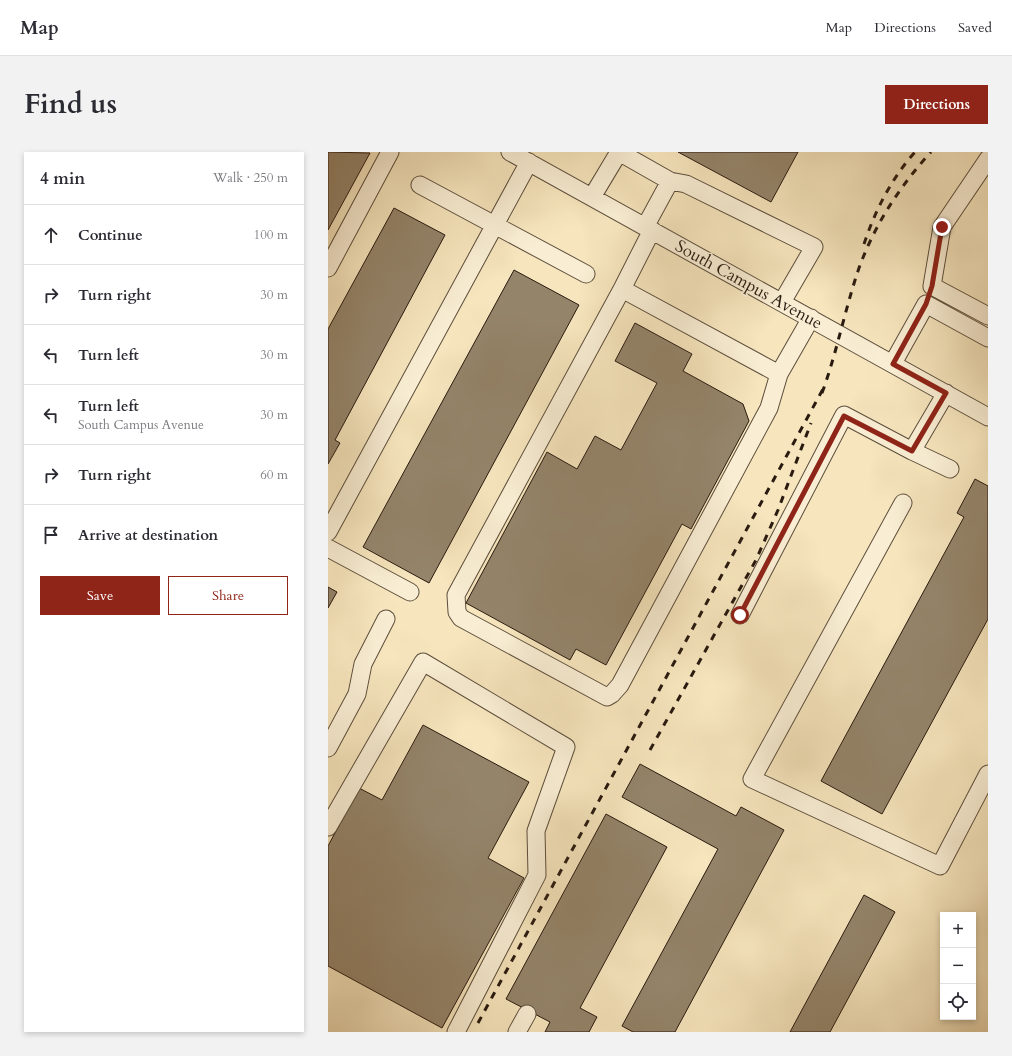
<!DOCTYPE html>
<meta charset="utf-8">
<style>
body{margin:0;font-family:Cardo,serif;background:#f2f2f3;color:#2b2b33}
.controls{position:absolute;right:12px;bottom:12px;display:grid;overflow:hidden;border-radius:0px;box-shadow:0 2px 6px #0003}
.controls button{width:36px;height:36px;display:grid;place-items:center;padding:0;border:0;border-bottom:1px solid #e1e1e2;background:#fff;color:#2b2b33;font:20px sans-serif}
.stop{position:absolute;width:12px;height:12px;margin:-9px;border:3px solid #8f2418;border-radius:50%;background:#fff}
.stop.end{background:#8f2418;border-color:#fff;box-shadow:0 1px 4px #0008}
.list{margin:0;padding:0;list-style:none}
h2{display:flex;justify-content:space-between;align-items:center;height:52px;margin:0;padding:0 16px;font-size:17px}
h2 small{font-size:13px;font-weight:400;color:#7c7c81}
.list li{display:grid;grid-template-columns:26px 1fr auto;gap:12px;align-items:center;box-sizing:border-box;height:60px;padding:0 16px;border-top:1px solid #e1e1e2}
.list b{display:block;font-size:15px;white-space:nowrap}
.list p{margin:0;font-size:13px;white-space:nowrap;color:#7c7c81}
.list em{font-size:13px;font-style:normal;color:#7c7c81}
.actions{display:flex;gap:8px;padding:12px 16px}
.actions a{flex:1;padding:9px 0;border:1px solid #8f2418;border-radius:0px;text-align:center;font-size:14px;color:#8f2418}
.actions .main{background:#8f2418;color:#fff}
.icon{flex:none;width:22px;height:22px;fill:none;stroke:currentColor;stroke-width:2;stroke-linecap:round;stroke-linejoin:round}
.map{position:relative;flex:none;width:660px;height:880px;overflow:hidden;border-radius:0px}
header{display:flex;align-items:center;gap:24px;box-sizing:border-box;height:56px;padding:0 20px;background:#fff;border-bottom:1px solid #e1e1e2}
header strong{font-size:19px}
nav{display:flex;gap:22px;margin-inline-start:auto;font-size:14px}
.intro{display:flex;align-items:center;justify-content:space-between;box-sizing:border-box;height:96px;padding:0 24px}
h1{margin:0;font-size:28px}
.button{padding:10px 18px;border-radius:0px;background:#8f2418;color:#fff;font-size:14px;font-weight:700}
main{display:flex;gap:24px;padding:0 24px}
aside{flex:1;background:#fff;border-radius:0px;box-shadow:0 2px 6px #0003}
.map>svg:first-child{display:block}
</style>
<header>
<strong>Map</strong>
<nav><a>Map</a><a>Directions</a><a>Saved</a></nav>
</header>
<div class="intro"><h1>Find us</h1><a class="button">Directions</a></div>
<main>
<aside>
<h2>4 min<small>Walk · 250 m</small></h2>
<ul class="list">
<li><svg class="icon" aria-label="ahead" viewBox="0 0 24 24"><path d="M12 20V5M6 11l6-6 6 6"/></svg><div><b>Continue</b></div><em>100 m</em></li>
<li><svg class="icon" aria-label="right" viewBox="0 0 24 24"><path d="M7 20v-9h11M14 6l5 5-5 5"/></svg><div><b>Turn right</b></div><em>30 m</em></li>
<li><svg class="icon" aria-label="left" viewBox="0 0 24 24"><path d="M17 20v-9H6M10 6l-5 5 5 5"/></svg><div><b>Turn left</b></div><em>30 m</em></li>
<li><svg class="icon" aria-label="left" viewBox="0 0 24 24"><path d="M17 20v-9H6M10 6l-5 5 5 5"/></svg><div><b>Turn left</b><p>South Campus Avenue</p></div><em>30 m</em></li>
<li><svg class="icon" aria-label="right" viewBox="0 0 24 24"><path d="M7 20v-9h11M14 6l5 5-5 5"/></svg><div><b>Turn right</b></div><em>60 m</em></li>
<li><svg class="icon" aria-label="arrive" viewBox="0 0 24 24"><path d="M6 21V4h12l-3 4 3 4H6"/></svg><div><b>Arrive at destination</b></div></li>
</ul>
<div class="actions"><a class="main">Save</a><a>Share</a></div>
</aside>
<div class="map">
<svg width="660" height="880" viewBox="0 0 660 880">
<rect width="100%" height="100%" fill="#f6e5bd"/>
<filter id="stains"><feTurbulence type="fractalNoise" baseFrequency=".005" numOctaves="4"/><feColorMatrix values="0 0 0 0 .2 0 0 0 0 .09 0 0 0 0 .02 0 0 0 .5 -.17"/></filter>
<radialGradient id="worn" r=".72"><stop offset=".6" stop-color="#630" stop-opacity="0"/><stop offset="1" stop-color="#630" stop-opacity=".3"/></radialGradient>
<path fill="#94846a" stroke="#291a10" d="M 0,0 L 42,1 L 0,78 Z
M 350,0 L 470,0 L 443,50 Z
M 66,56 L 117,83 L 7,288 L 12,291 L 0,312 L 0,177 Z
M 186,118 L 251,153 L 101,431 L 35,395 Z
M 307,171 L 364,202 L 355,219 L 415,252 L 421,269 L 363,377 L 354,372 L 278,513 L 248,497 L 242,508 L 138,451 L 219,300 L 249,317 L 267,284 L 293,298 L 329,231 L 287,209 Z
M 647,327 L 660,334 L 660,467 L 554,662 L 493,629 L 636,365 L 629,361 Z
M 0,435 L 9,440 L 0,456 Z
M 95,573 L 201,630 L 160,706 L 196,726 L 114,876 L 0,814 L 0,694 L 31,636 L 54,648 Z
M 312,612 L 408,664 L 413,655 L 456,678 L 347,880 L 305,880 L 294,874 L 390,697 L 294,645 Z
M 278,662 L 339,695 L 252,856 L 269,865 L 261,880 L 217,880 L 222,870 L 178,847 Z
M 536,743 L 567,760 L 502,880 L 462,880 Z"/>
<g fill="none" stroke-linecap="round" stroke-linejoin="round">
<defs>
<path id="minor" d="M 182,0 L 660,265
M 291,0 L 342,29
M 660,7 L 614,75 L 604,134 L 660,164
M 92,33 L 258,122
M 264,45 L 291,0
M 317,75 L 342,29 L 358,32 L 486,95 L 454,150
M 0,116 L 62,0
M 294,137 L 324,78
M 565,211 L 598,152 L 660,186
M 451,222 L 294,137 L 128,443 L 129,460 L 133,466 L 279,545 L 284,542 L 292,533 L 441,256 L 451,222 L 483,166
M 618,241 L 584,299 L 622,317
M 575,351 L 424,627 L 612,714 L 660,622
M 0,380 L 201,10
M 0,396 L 82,440
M 412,463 L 516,263 L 584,299
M 0,596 L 29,542 L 35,512 L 58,467
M 0,675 L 95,510 L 238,595 L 208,679 L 209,723 L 128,880
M 189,880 L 199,862"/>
</defs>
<use href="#minor" stroke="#5c4d3b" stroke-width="19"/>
<use href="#minor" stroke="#f9eed4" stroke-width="17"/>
<path stroke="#291a10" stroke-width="3" stroke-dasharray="7 7" stroke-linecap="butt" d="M 536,92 C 547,59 563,27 587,0
M 494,241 C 509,200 517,157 531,116 C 547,72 572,34 603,0
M 322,598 L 428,408 L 450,358 L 483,271
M 150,871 L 495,237"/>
</g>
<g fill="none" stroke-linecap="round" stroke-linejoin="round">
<path stroke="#8f2418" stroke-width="5" d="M 412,463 L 516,264 L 584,299 L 618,241 L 565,212 L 598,152 L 604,134 L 614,75"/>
</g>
<g text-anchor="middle" stroke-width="3" stroke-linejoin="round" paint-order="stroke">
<g font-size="17" fill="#291a10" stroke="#f9eed4">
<text transform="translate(421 132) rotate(29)" y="6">South Campus Avenue</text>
</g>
</g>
<rect width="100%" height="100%" filter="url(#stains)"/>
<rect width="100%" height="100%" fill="url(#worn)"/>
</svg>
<div class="controls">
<button>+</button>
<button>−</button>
<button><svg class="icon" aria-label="locate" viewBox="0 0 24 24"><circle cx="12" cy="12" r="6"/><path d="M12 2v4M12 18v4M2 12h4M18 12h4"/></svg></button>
</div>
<div class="stop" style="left:412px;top:463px"></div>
<div class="stop end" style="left:614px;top:75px"></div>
</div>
</main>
